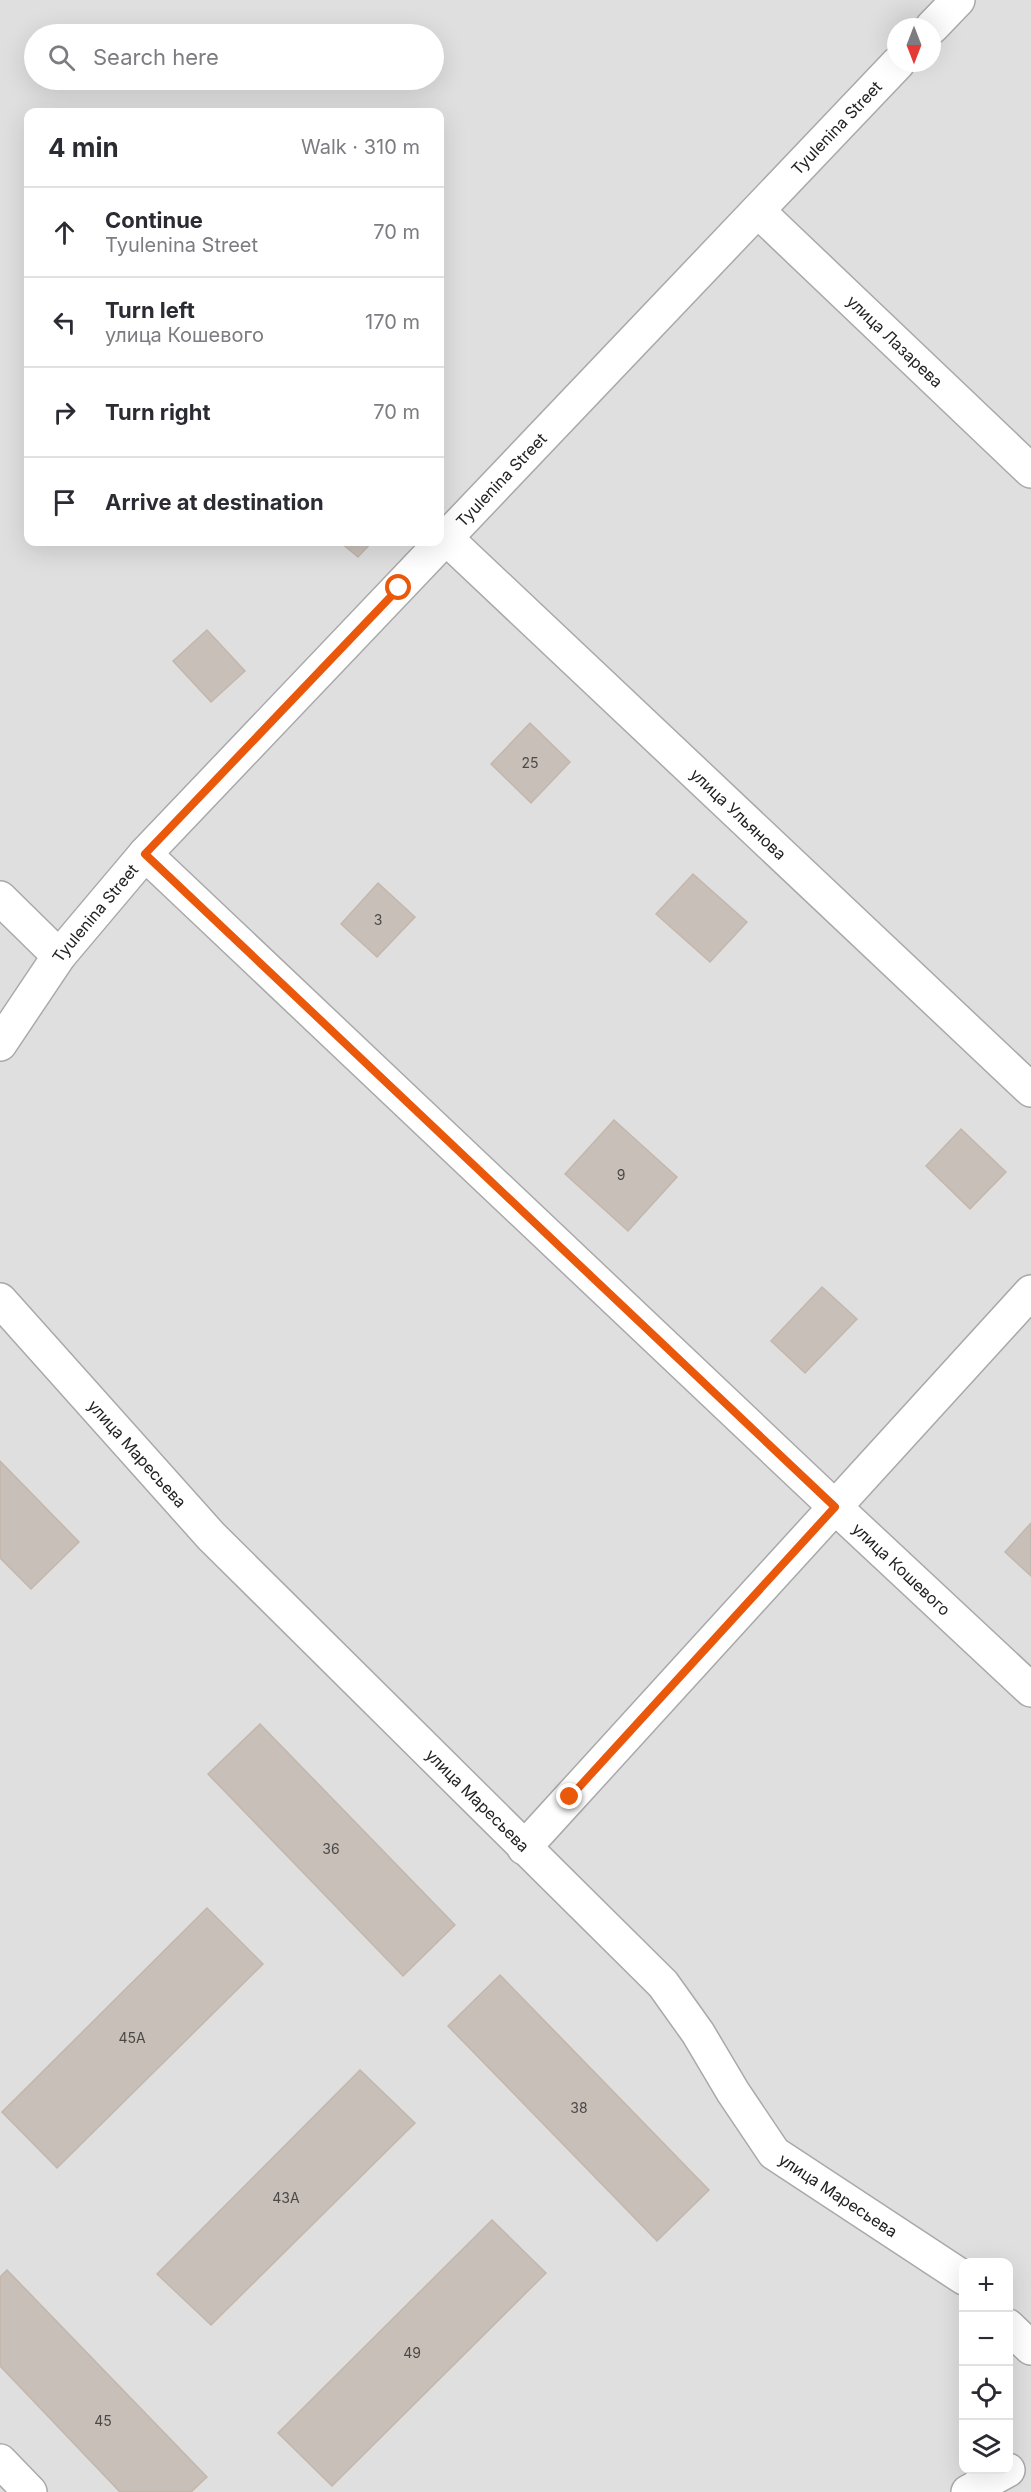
<!DOCTYPE html>
<meta charset="utf-8">
<style>
body{margin:0;font-family:Inter,sans-serif;background:#f7f7f7;color:#2b2b33}
.controls{position:absolute;right:18px;bottom:18px;display:grid;overflow:hidden;border-radius:12px;box-shadow:0 6px 24px #0002}
.controls button{width:54px;height:54px;display:grid;place-items:center;padding:0;border:0;border-bottom:2px solid #e1e1e2;background:#fff;color:#2b2b33;font:30px sans-serif}
.compass{position:absolute;left:887px;top:18px;width:54px;height:54px;border-radius:50%;background:#fff;box-shadow:0 6px 24px #0002;rotate:180deg}
.stop{position:absolute;width:18px;height:18px;margin:-14px;border:4px solid #ea580c;border-radius:50%;background:#fff}
.stop.end{background:#ea580c;border-color:#fff;box-shadow:0 2px 6px #0008}
.list{margin:0;padding:0;list-style:none}
h2{display:flex;justify-content:space-between;align-items:center;height:78px;margin:0;padding:0 24px;font-size:26px}
h2 small{font-size:20px;font-weight:400;color:#7c7c81}
.list li{display:grid;grid-template-columns:39px 1fr auto;gap:18px;align-items:center;box-sizing:border-box;height:90px;padding:0 24px;border-top:2px solid #e1e1e2}
.list b{display:block;font-size:22px;white-space:nowrap}
.list p{margin:0;font-size:20px;white-space:nowrap;color:#7c7c81}
.list em{font-size:20px;font-style:normal;color:#7c7c81}
.icon{flex:none;width:33px;height:33px;fill:none;stroke:currentColor;stroke-width:2;stroke-linecap:round;stroke-linejoin:round}
.map{position:relative;flex:none;width:1031px;height:2492px;overflow:hidden}
.search{position:absolute;background:#fff;box-shadow:0 6px 24px #0002;left:24px;top:24px;width:420px;height:66px;display:flex;align-items:center;gap:15px;box-sizing:border-box;padding:0 21px;border-radius:33px;color:#7c7c81;font-size:22px}
.panel{position:absolute;background:#fff;box-shadow:0 6px 24px #0002;left:24px;top:108px;width:420px;height:438px;border-radius:12px}
.map>svg:first-child{display:block}
</style>
<div class="map">
<svg width="1031" height="2492" viewBox="0 0 1031 2492">
<rect width="100%" height="100%" fill="#f2efe9"/>
<path fill="#e0dfdf" fill-rule="evenodd" d="M 0,0 L 1031,0 L 1031,2492 L 0,2492 ZM 896,27 L 932,27 L 932,63 L 896,63 ZM 34,34 L 434,34 L 434,80 L 34,80 ZM 28,112 L 440,112 L 440,542 L 28,542 ZM 964,2262 L 1008,2262 L 1008,2470 L 964,2470 Z"/>
<path fill="#c7bfb8" stroke="#c4b6ab" stroke-width="1.5" d="M 340,542 L 372,542 L 358,557 Z
M 207,630 L 245,671 L 211,702 L 173,661 Z
M 530,723 L 570,762 L 531,803 L 491,764 Z
M 693,874 L 747,922 L 710,962 L 656,914 Z
M 378,883 L 415,917 L 377,957 L 341,924 Z
M 614,1120 L 677,1177 L 628,1231 L 565,1174 Z
M 961,1129 L 1006,1172 L 970,1209 L 926,1166 Z
M 822,1287 L 857,1319 L 805,1373 L 771,1341 Z
M 0,1461 L 79,1542 L 31,1589 L 0,1558 Z
M 1031,1523 L 1031,1576 L 1005,1552 Z
M 260,1724 L 455,1925 L 403,1976 L 208,1774 Z
M 207,1908 L 263,1964 L 57,2168 L 2,2112 Z
M 500,1975 L 709,2190 L 657,2241 L 448,2026 Z
M 360,2070 L 415,2123 L 211,2325 L 157,2274 Z
M 492,2220 L 546,2273 L 332,2486 L 278,2433 Z
M 7,2270 L 207,2477 L 191,2492 L 120,2492 L 0,2366 L 0,2277 Z"/>
<g fill="none" stroke-linecap="round" stroke-linejoin="round">
<defs>
<g id="minor">
<path d="M 932,27 L 958,0"/>
<path id="s1" d="M 758,211 L 1031,471"/>
<path id="s2" d="M 446,538 L 1031,1090"/>
<path id="s3" d="M 145,854 L 835,1507 L 1031,1690"/>
<path d="M 0,898 L 59,956"/>
<path id="s4" d="M 0,1044 L 59,956 L 145,854 L 898,63"/>
<path id="s5" d="M 0,1300 L 211,1536 L 663,1984 L 698,2033 L 733,2092 L 774,2153 L 964,2278"/>
<path d="M 524,1848 L 1031,1292"/>
<path d="M 1008,2326 L 1031,2348"/>
<path d="M 0,2461 L 30,2492"/>
<path d="M 968,2492 L 1008,2470"/>
</g>
</defs>
<use href="#minor" stroke="#a9a9a9" stroke-width="36"/>
<use href="#minor" stroke="#fff" stroke-width="33"/>
</g>
<g fill="none" stroke-linecap="round" stroke-linejoin="round">
<path stroke="#ea580c" stroke-width="8" d="M 399,588 L 145,854 L 835,1507 L 570,1797"/>
</g>
<g text-anchor="middle" stroke-width="4.5" stroke-linejoin="round" paint-order="stroke">
<g font-size="14" fill="#4b4948">
<text x="530" y="768">25</text>
<text x="378" y="925">3</text>
<text x="621" y="1180">9</text>
<text x="331" y="1854">36</text>
<text x="132" y="2043">45А</text>
<text x="579" y="2113">38</text>
<text x="286" y="2203">43А</text>
<text x="412" y="2358">49</text>
<text x="103" y="2426">45</text>
</g>
<g font-size="16" fill="#222" stroke="#fff">
<text dy="6" stroke="none"><textPath href="#s4" startOffset="1242">Tyulenina Street</textPath></text>
<text dy="6" stroke="none"><textPath href="#s1" startOffset="189">улица Лазарева</textPath></text>
<text dy="6" stroke="none"><textPath href="#s4" startOffset="756">Tyulenina Street</textPath></text>
<text dy="6" stroke="none"><textPath href="#s2" startOffset="402">улица Ульянова</textPath></text>
<text dy="6" stroke="none"><textPath href="#s4" startOffset="162">Tyulenina Street</textPath></text>
<text dy="6" stroke="none"><textPath href="#s5" startOffset="206">улица Маресьева</textPath></text>
<text dy="6" stroke="none"><textPath href="#s3" startOffset="1041">улица Кошевого</textPath></text>
<text dy="6" stroke="none"><textPath href="#s5" startOffset="692">улица Маресьева</textPath></text>
<text dy="6" stroke="none"><textPath href="#s5" startOffset="1232">улица Маресьева</textPath></text>
</g>
</g>
</svg>
<div class="controls">
<button>+</button>
<button>−</button>
<button><svg class="icon" aria-label="locate" viewBox="0 0 24 24"><circle cx="12" cy="12" r="6"/><path d="M12 2v4M12 18v4M2 12h4M18 12h4"/></svg></button>
<button><svg class="icon" aria-label="layers" viewBox="0 0 24 24"><path d="M12 4l9 5-9 5-9-5zM3 14l9 5 9-5"/></svg></button>
</div>
<svg class="compass" viewBox="-18 -18 36 36"><path d="M0-13l5 13h-10z" fill="#e53935"/><path d="M0 13l5-13h-10z" fill="#7c7c81"/></svg>
<div class="stop" style="left:399px;top:588px"></div>
<div class="stop end" style="left:570px;top:1797px"></div>
<div class="search"><svg class="icon" aria-label="search" viewBox="0 0 24 24"><circle cx="10" cy="10" r="6"/><path d="M15 15l6 6"/></svg>Search here</div>
<section class="panel">
<h2>4 min<small>Walk · 310 m</small></h2>
<ul class="list">
<li><svg class="icon" aria-label="ahead" viewBox="0 0 24 24"><path d="M12 20V5M6 11l6-6 6 6"/></svg><div><b>Continue</b><p>Tyulenina Street</p></div><em>70 m</em></li>
<li><svg class="icon" aria-label="left" viewBox="0 0 24 24"><path d="M17 20v-9H6M10 6l-5 5 5 5"/></svg><div><b>Turn left</b><p>улица Кошевого</p></div><em>170 m</em></li>
<li><svg class="icon" aria-label="right" viewBox="0 0 24 24"><path d="M7 20v-9h11M14 6l5 5-5 5"/></svg><div><b>Turn right</b></div><em>70 m</em></li>
<li><svg class="icon" aria-label="arrive" viewBox="0 0 24 24"><path d="M6 21V4h12l-3 4 3 4H6"/></svg><div><b>Arrive at destination</b></div></li>
</ul>
</section>
</div>
